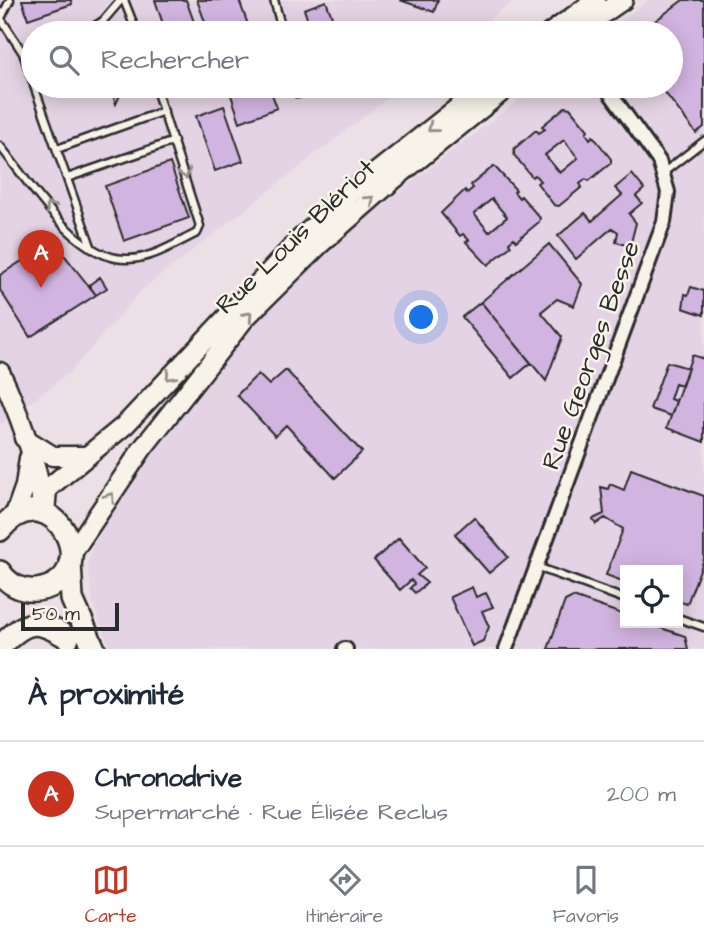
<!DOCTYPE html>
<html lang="fr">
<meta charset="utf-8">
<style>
body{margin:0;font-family:"Architects Daughter",sans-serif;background:#f6f6f7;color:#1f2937}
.controls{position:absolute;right:21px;bottom:21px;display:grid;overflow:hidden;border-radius:0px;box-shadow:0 4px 18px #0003}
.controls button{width:63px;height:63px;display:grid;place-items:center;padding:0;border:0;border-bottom:2px solid #e0e1e3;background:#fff;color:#1f2937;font:35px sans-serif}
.scale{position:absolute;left:21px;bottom:18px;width:98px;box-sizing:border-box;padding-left:7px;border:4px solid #2b2b2b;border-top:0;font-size:19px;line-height:24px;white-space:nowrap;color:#2b2b2b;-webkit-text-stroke:5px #f7f3e8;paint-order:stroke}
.you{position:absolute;left:422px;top:318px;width:24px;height:24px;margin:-18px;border:5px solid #fff;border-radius:50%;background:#1a73e8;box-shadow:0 0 0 10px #1a73e833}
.badge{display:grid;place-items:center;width:46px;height:46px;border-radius:50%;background:#c8321e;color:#fff;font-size:23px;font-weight:700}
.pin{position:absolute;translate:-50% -58px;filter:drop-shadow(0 2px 4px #0008)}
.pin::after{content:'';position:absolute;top:37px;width:24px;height:21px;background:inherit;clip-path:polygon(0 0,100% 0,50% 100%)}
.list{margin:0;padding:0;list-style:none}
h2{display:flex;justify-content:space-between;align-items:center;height:91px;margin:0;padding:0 28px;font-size:30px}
h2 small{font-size:23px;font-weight:400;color:#747a83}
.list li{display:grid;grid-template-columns:46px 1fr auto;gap:21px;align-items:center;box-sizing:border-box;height:105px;padding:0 28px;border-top:2px solid #e0e1e3}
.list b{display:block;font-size:26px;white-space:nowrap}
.list p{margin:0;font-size:23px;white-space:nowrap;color:#747a83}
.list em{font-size:23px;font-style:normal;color:#747a83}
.icon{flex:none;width:38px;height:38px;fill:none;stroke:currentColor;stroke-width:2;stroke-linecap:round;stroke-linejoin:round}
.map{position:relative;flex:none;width:704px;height:649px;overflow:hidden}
.search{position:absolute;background:#fff;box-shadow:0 4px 18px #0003;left:21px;right:21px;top:21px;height:77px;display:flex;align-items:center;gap:18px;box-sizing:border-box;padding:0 24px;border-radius:38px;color:#747a83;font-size:26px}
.sheet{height:196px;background:#fff}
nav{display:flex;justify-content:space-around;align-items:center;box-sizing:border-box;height:98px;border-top:2px solid #e0e1e3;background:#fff;font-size:19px;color:#747a83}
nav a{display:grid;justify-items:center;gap:4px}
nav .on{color:#c8321e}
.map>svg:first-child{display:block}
</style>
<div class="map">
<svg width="704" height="649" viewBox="0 0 704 649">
<rect width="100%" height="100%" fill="#ece0e6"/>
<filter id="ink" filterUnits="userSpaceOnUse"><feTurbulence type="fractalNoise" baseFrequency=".0143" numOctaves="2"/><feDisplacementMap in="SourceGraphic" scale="14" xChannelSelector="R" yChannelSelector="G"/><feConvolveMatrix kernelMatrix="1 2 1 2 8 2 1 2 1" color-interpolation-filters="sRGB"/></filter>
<g filter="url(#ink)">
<path fill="#e4d3e4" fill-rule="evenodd" d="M 0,0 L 515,0 L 471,33 L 33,33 L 33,86 L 403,86 L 142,290 L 69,373 L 0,425 Z
M 648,0 L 704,0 L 704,649 L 110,649 L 93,603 L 88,566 L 91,550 L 134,474 L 244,334 L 296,280 L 360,222 L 537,86 L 671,86 L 671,33 L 605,33 ZM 625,570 L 678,570 L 678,623 L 625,623 Z"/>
<path fill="#d2b4e1" stroke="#2b2b2b" stroke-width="2" fill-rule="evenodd" d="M 22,0 L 71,0 L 72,4 L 28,19 Z
M 155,0 L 186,0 L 198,33 L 166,33 Z
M 197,0 L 239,0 L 251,33 L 209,33 Z
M 400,0 L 438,0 L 434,12 Z
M 683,0 L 704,0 L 704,127 L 696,133 L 660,86 L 671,86 L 671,33 L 639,33 Z
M 326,1 L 338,33 L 312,33 L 304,9 Z
M 110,86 L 121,86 L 122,91 L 116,104 Z
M 228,86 L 269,86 L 277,108 L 240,122 Z
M 224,106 L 243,161 L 215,171 L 196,116 Z
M 565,107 L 570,108 L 588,130 L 586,133 L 590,139 L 593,136 L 611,159 L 611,163 L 589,181 L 586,179 L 580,184 L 582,187 L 559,206 L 554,205 L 537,183 L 540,181 L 535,175 L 532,177 L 514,155 L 514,149 L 536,130 L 539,133 L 545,129 L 542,126 ZM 564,140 L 578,158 L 560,173 L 545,155 Z
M 170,163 L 189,218 L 124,241 L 105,186 Z
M 494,166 L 516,190 L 514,192 L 519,198 L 521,196 L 540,218 L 539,222 L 516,241 L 514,238 L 509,242 L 511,246 L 488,265 L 466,242 L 469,240 L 463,234 L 460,236 L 441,213 L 465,190 L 467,193 L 473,188 L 471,185 ZM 492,199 L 507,217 L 489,232 L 474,214 Z
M 632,174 L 644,189 L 636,196 L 642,203 L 629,214 L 636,223 L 630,246 L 616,242 L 618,232 L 612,228 L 576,259 L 558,236 L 585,213 L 592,221 L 622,195 L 615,188 Z
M 53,241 L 96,295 L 30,337 L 0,290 L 0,275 Z
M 549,244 L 582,284 L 574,306 L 557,299 L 541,312 L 562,337 L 546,381 L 481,302 Z
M 100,277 L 107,288 L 96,295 L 89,285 Z
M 691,287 L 704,291 L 704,315 L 683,308 L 685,294 L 688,295 Z
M 481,302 L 531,363 L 513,378 L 462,317 Z
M 692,355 L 704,359 L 704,442 L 667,428 Z
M 667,362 L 688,368 L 682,386 L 675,384 L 670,399 L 676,401 L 671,416 L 650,409 Z
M 286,370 L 362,452 L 335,478 L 286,425 L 275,436 L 237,395 L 258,374 L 269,385 Z
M 631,469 L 704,496 L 704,559 L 687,604 L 678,601 L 678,570 L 625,570 L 625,582 L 606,575 L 623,529 L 605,518 L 596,524 L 593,519 L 604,514 L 601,487 L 608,489 L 610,484 L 624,490 Z
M 474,517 L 508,557 L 489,573 L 455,534 Z
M 399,538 L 425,568 L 417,575 L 427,583 L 415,593 L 410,588 L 414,584 L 411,580 L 400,590 L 374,560 Z
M 472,587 L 476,597 L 486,593 L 493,607 L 482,611 L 489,627 L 483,641 L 472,646 L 450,597 Z
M 573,597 L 625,615 L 625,623 L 646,623 L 685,636 L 688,649 L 548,649 L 565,601 Z"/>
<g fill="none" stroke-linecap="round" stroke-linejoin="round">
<defs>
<path id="lane" d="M 124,0 L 137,33
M 274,0 L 283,33
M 1,19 L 23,53 L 33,50
M 0,20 L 10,0
M 84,33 L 103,21 L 121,0
M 23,53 L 33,82
M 34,86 L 92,249
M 296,86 L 298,94
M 0,146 C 30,183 76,261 128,259 C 152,259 176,243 197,233 L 200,226 L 155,86
M 57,149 L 164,111
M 663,173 L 704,141
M 67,178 L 174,141
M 537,567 L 625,599
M 678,618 L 704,627"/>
<path id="street" d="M 344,649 L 346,649
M 506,649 L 664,222 L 668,192 L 659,161 L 605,86"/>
<path id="secondary" d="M 550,33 L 596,0
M 575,33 L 623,0
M 0,372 C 14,401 41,470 41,501
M 24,438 L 53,456 L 88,456
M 45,514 L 47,489 L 125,425 L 301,238 L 355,189 L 485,86
M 14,517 L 25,486 L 29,458
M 72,553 L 142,449 L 246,317 L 319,245 L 393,180 L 509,86"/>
<path id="primary" d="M 0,530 C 51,467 110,579 37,590 C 22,592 8,584 0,572
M 70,562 L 72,599 L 94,649
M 0,647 C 26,619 37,618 68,638"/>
</defs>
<use href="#lane" stroke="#2b2b2b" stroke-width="11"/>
<use href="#street" stroke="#2b2b2b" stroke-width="18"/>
<use href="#secondary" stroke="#2b2b2b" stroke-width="23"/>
<use href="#primary" stroke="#2b2b2b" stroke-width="26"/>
<use href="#lane" stroke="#f7f3e8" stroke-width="6"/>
<use href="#street" stroke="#f7f3e8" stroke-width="12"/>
<use href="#secondary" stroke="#f7f3e8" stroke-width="18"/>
<use href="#primary" stroke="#f7f3e8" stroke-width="21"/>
</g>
<defs><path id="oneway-chevron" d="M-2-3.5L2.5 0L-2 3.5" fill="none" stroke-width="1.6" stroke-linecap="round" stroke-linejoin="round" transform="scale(1.75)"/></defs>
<g stroke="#918f8a">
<use href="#oneway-chevron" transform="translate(432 128) rotate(141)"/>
<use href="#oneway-chevron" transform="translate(185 174) rotate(72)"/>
<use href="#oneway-chevron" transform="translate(370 200) rotate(-42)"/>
<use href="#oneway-chevron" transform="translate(50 207) rotate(-129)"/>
<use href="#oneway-chevron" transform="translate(248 316) rotate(-48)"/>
<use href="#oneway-chevron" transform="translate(170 376) rotate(133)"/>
<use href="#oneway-chevron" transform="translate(110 497) rotate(-56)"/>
</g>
</g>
<g text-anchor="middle" stroke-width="5" stroke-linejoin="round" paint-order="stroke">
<g font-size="26" fill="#2b2b2b" stroke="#f7f3e8">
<text transform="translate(295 236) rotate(-44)" y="9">Rue Louis Blériot</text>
<text transform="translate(590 355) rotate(-70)" y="9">Rue Georges Besse</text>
</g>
</g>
</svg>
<div class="controls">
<button><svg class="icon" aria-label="locate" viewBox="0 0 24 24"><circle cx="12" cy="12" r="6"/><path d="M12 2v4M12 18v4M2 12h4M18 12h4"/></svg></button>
</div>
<div class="scale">50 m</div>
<div class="you"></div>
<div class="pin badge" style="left:41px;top:288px">A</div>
<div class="search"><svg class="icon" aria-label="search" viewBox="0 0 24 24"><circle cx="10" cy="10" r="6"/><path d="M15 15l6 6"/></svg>Rechercher</div>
</div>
<section class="sheet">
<h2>À proximité<small></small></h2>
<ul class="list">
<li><span class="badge">A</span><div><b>Chronodrive</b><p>Supermarché · Rue Élisée Reclus</p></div><em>200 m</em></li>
</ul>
</section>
<nav>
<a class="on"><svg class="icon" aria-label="map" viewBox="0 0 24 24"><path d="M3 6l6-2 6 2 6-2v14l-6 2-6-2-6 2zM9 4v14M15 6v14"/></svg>Carte</a>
<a><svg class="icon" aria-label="directions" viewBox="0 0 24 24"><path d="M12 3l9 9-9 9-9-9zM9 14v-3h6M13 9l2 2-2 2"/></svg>Itinéraire</a>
<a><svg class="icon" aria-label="saved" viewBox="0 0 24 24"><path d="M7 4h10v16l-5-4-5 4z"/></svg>Favoris</a>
</nav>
